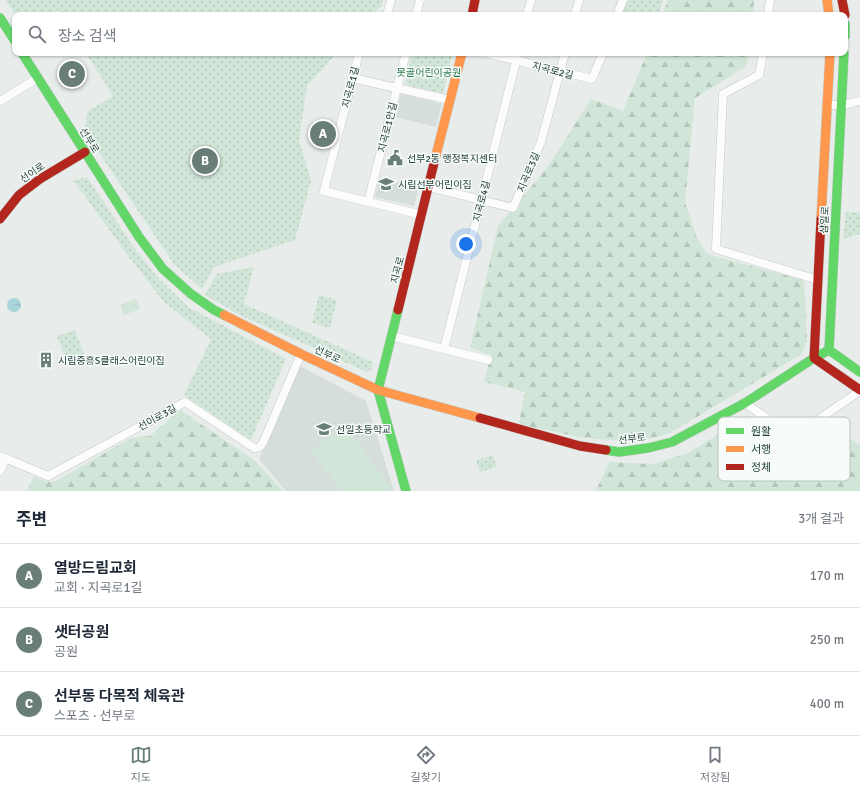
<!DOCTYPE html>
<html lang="ko">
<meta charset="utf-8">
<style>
body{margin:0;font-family:Signika,"Noto Sans KR",sans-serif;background:#f6f6f7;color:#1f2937}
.you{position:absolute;left:466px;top:244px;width:14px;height:14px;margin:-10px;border:3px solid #fff;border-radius:50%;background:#1a73e8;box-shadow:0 0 0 6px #1a73e833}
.badge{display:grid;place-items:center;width:26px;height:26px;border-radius:50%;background:#697e78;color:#fff;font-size:13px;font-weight:700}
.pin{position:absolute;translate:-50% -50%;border:2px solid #fff;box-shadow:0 1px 4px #0006}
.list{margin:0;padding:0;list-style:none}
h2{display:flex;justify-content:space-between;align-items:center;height:52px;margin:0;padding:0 16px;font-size:17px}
h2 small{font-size:13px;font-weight:400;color:#747a83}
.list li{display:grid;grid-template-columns:26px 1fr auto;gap:12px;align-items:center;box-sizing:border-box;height:64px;padding:0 16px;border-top:1px solid #e0e1e3}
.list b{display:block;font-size:15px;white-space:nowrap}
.list p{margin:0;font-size:13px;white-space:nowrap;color:#747a83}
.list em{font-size:13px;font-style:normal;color:#747a83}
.icon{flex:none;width:22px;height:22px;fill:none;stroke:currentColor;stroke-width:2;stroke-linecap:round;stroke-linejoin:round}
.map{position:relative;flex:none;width:860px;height:491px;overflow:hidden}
.search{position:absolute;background:#fff;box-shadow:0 1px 3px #0004;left:12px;right:12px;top:12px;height:44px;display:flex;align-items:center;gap:10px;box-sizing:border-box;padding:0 14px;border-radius:8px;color:#747a83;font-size:15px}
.sheet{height:244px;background:#fff}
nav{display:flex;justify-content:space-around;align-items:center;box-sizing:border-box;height:56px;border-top:1px solid #e0e1e3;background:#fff;font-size:11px;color:#747a83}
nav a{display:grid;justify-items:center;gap:2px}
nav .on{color:#697e78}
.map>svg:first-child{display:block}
</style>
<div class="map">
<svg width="860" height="491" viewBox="0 0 860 491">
<defs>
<pattern id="forest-firs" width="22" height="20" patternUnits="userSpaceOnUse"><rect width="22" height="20" fill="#d1e6d8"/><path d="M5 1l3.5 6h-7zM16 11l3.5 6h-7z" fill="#b3c6ba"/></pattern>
<pattern id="park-dots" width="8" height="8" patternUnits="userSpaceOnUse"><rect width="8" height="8" fill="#d1e6d8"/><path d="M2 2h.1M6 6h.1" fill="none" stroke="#b3c6ba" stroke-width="1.8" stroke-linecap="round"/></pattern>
<pattern id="water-ripples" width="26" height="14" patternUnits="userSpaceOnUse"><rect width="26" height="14" fill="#a9d4db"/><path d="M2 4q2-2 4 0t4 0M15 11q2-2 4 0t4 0" fill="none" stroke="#91b7bd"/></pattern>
</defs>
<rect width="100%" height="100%" fill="#e8edeb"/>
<path fill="#d6dedb" d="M 401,94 L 442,104 L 436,127 L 395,117 Z
M 380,177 L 419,186 L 414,206 L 375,197 Z
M 300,366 L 366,401 L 394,491 L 286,491 L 259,459 Z"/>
<path fill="url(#forest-firs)" d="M 668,0 L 754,0 L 753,15 L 662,15 Z
M 647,53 L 748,53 L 747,66 L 695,98 L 685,202 L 697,238 L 707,254 L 803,280 L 805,296 L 807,341 L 802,354 L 670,433 L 638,442 L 583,438 L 519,424 L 525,392 L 484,382 L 491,355 L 470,348 L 498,226 L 547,168 L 591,99 L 623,111 Z
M 180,410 L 254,460 L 283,491 L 27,491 L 34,476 L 47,482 L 56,481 L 131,438 L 150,436 Z
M 748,416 L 790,437 L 800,448 L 848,437 L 860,445 L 860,491 L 596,491 L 609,462 L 653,464 L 688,453 Z"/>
<path fill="url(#park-dots)" d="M 5,0 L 383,0 L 382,5 L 372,15 L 62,15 L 59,10 L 50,15 L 16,15 Z
M 624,0 L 663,0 L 658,15 L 619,15 Z
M 86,53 L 337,53 L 307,86 L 299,140 L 311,181 L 295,240 L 214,267 L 202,289 L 174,264 L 85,132 L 87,112 L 113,96 Z
M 412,53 L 453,53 L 443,94 L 405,84 Z
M 87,177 L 135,249 L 158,278 L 188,307 L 286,359 L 251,440 L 184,395 L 211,339 L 164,302 L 126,253 L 77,185 L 72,181 Z
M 846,211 L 860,213 L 860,234 L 843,239 Z
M 254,267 L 244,304 L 373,362 L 372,369 L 367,372 L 240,315 L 205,295 L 217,274 Z
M 319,295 L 337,300 L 330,328 L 312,323 Z
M 75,330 L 84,354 L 66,360 L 57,336 Z
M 493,455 L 497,467 L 480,472 L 476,460 Z"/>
<path fill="#d1e6d8" d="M 136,299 L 140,309 L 124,315 L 120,305 Z
M 345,426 L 392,489 L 390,491 L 342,491 L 311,451 Z"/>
<path fill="url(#water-ripples)" d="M7 305a7 7 0 1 1 14 0a7 7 0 1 1-14 0Z"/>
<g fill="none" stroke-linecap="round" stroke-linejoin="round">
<defs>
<path id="street" d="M 387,15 L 391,0
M 416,15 L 420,0
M 527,15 L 531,0
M 575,15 L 579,0
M 617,15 L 623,0
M 768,15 L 770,0
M 359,53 L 324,191 L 422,215
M 486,53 L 592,79 L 603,53
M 763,53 L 759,75 L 723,94 L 716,249 L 818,280
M 352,78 L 450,100
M 0,101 L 38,78
M 827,104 L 840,106 L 860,101
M 429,187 L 513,208 L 541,142 L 565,53
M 368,202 L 406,53
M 391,336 L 488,360
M 444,349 L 518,53
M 745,403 L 785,431 L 800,432 L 860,391
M 0,456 L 48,476 L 185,402 L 254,448 C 262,449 263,442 266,436 L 301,354
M 0,471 L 6,458"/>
<path id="fast" d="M 0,18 L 15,41
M 845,24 L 845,36
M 22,53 L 139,237 L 163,269 L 191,294 L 214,310 L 224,315
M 844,53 L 829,350 L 860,372
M 398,310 L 378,390 L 406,491
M 606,450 L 619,452 L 648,448 L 672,442 L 745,403 L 814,358 L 829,350"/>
<path id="slow" d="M 827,0 L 829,15
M 435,159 L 462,53
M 821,219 L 830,53
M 224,315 L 301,354 L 378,390 L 480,418"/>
<path id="jam" d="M 842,0 L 845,15
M 472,15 L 475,0
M 0,219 L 19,195 L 40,179 L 85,152
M 821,219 L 814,358 L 860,390
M 398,310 L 435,159
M 480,418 L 580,446 L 606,450"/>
</defs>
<use href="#street" stroke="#c5cac8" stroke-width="9"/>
<use href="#fast" stroke="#c3cbc8" stroke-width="10"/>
<use href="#slow" stroke="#c3cbc8" stroke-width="10"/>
<use href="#jam" stroke="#c3cbc8" stroke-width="10"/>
<use href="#street" stroke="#fcfcfc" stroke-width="8"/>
<use href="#fast" stroke="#63d668" stroke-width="9"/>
<use href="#slow" stroke="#ff974d" stroke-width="9"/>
<use href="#jam" stroke="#b3261e" stroke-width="9"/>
</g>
<defs>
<symbol id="civic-bare" viewBox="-9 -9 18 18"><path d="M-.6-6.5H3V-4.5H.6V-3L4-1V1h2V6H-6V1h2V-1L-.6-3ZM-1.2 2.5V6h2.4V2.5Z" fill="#697e78" stroke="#f7fbf9" stroke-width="2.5" paint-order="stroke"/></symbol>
<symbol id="school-bare" viewBox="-9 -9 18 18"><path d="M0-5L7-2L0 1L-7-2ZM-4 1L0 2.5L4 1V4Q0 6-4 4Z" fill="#697e78" stroke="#f7fbf9" stroke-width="2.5" paint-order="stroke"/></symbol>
<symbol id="building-bare" viewBox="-9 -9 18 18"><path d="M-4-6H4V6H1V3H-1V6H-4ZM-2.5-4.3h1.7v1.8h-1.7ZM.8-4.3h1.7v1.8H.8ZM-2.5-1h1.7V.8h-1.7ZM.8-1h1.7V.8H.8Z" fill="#697e78" stroke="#f7fbf9" stroke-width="2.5" paint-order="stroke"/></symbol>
</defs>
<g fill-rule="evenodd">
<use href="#civic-bare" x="384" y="147" width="22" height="22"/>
<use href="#school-bare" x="375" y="173" width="22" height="22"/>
<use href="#building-bare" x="35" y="349" width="22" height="22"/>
<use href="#school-bare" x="313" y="418" width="22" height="22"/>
</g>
<g text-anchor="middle" stroke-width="3" stroke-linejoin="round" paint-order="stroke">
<g font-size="10" fill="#24423a" stroke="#f7fbf9">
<text transform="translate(553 70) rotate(14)" y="4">지곡로2길</text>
<text transform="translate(350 87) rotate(-76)" y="4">지곡로1길</text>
<text transform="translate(387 127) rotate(-76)" y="4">지곡로1안길</text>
<text transform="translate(90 140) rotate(58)" y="4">선부로</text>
<text transform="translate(32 172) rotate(-35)" y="4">선이로</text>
<text transform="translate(528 172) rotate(-67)" y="4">지곡로3길</text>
<text transform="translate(481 201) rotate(-76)" y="4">지곡로4길</text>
<text transform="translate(824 220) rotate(-87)" y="4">삼일로</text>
<text transform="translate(397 270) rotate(-76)" y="4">지곡로</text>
<text transform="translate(328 354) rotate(25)" y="4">선부로</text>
<text transform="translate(157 417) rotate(-29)" y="4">선이로3길</text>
<text transform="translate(632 438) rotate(-7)" y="4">선부로</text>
</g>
<g font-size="10" fill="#2d7a4b" stroke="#f7fbf9">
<text x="429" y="76">못골어린이공원</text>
</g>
<g font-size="10" fill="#24423a" stroke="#f7fbf9" text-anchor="start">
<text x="407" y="162">선부2동 행정복지센터</text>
<text x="398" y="188">시립선부어린이집</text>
<text x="58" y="364">시립중흥S클래스어린이집</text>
<text x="336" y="433">선일초등학교</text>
</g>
</g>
<rect x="718" y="417" width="132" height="64" rx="6" fill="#f7fbf9" stroke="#b8c4c0" stroke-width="1"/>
<rect x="726" y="428" width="18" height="6" fill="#63d668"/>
<rect x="726" y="446" width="18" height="6" fill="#ff974d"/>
<rect x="726" y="464" width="18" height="6" fill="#b3261e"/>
<g font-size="11" fill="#24423a">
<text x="751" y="435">원활</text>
<text x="751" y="453">서행</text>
<text x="751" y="471">정체</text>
</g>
</svg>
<div class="you"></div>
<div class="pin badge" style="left:323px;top:134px">A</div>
<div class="pin badge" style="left:205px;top:161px">B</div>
<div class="pin badge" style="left:72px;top:74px">C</div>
<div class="search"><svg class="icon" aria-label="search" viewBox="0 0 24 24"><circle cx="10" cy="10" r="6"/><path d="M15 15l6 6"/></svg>장소 검색</div>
</div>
<section class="sheet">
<h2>주변<small>3개 결과</small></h2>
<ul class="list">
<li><span class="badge">A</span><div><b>열방드림교회</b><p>교회 · 지곡로1길</p></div><em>170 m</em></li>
<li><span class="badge">B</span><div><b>샛터공원</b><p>공원</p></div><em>250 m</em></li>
<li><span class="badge">C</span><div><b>선부동 다목적 체육관</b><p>스포츠 · 선부로</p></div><em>400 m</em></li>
</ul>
</section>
<nav>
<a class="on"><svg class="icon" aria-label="map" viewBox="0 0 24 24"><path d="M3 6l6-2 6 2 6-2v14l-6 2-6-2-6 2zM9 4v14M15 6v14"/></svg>지도</a>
<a><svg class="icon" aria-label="directions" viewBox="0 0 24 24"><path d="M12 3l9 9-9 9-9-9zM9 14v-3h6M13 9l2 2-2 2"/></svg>길찾기</a>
<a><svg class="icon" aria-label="saved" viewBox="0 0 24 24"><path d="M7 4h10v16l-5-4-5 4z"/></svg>저장됨</a>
</nav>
